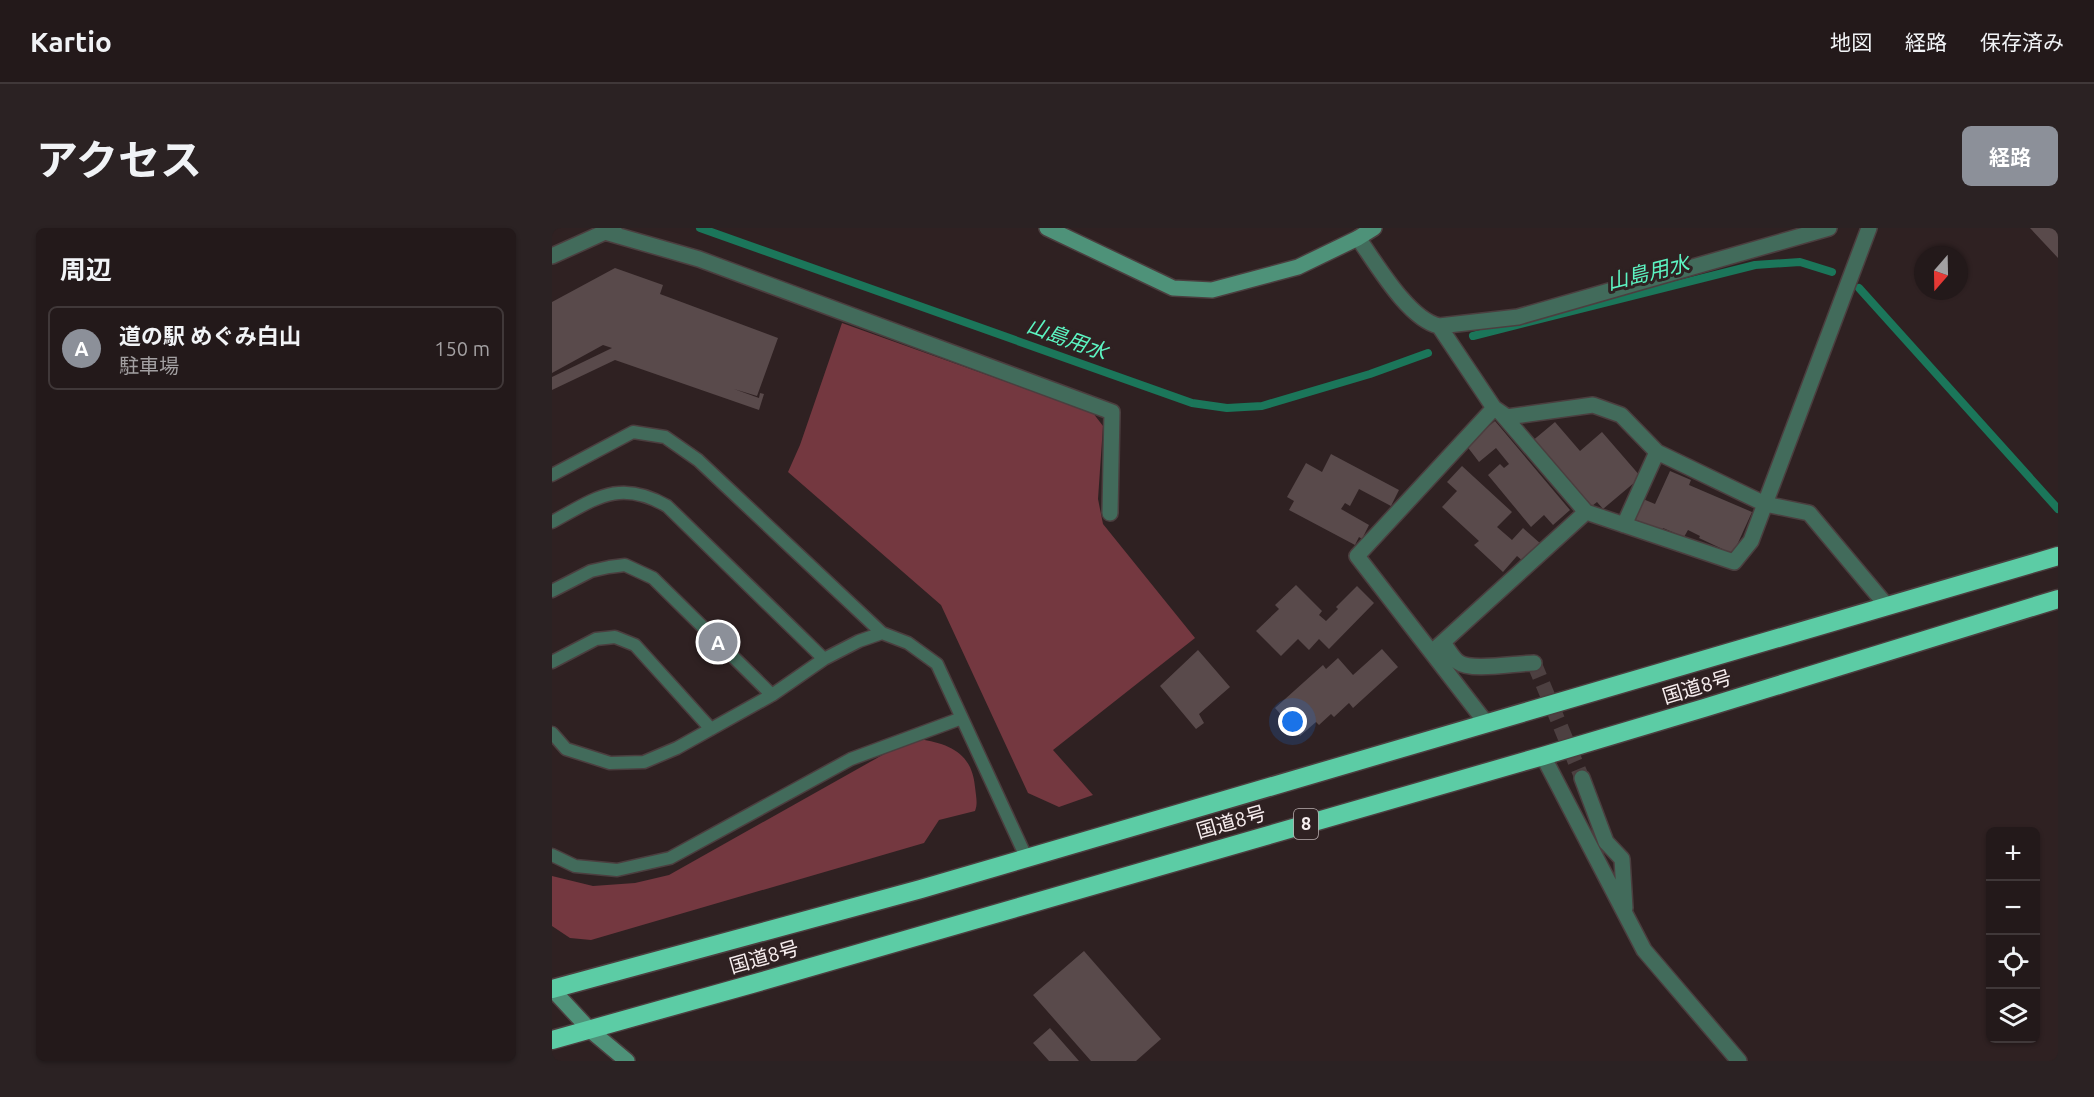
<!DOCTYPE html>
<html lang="ja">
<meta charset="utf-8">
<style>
body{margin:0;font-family:Ubuntu,"Noto Sans JP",sans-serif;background:#2b2223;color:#f1f3f6}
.controls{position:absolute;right:18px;bottom:18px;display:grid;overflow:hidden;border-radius:9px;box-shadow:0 2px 4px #0004}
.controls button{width:54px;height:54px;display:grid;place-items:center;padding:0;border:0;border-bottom:2px solid #403839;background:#23191a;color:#f1f3f6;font:30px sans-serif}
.compass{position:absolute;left:1362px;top:18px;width:54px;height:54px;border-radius:50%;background:#23191a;box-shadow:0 2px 4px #0004;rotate:200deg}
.you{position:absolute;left:741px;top:494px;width:21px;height:21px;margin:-15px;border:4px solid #fff;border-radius:50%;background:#1a73e8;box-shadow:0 0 0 9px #1a73e833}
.badge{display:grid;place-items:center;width:39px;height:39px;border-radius:50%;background:#8c9099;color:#fff;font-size:20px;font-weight:700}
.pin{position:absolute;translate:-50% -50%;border:3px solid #fff;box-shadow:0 2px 6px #0006}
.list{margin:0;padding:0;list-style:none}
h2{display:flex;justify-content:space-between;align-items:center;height:78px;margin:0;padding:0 24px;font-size:26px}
h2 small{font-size:20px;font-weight:400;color:#a3a0a2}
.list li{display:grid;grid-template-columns:39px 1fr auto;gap:18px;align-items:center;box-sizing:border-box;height:84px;margin:0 12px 12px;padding:0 12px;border:2px solid #403839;border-radius:9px}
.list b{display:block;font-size:22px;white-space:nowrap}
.list p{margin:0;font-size:20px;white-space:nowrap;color:#a3a0a2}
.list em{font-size:20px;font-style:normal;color:#a3a0a2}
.icon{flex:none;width:33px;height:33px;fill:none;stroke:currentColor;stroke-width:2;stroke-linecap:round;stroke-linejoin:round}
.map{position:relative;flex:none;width:1506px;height:833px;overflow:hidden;border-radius:9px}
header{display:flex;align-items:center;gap:36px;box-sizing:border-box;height:84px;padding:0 30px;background:#23191a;border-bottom:2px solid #403839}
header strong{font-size:28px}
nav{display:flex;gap:33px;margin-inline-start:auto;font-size:21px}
.intro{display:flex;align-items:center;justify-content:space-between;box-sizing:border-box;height:144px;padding:0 36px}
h1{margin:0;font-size:42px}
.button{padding:15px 27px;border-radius:9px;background:#8c9099;color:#fff;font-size:21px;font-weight:700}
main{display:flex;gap:36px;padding:0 36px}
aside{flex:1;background:#23191a;border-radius:9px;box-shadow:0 2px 4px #0004}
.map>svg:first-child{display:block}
</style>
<header>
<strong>Kartio</strong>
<nav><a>地図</a><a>経路</a><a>保存済み</a></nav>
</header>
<div class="intro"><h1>アクセス</h1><a class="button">経路</a></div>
<main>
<aside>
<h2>周辺<small></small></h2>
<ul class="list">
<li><span class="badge">A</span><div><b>道の駅 めぐみ白山</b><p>駐車場</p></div><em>150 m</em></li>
</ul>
</aside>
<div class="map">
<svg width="1506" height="833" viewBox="0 0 1506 833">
<rect width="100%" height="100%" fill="#2f2122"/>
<path fill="#743840" d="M 290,95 L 541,185 L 551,198 L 546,271 L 551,296 L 643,410 L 501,522 L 541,567 L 507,579 L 476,565 L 389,377 L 236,244 L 248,217 Z
M 367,511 C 398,516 420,525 423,559 C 424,568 426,576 423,583 L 387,592 L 372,615 L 39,712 L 18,710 L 0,698 L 0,648 L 41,658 L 83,655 L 117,647 L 350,516 Z"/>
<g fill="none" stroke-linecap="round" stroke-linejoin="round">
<path stroke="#1b765a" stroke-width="8" d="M 148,0 L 640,175 L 675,180 L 710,178 L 818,146 L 876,125
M 1307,60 L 1506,281
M 921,108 L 1203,37 L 1248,34 L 1280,44"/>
</g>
<path fill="#594a4b" d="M 1478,0 L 1506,0 L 1506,30 Z
M 63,40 L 111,57 L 108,66 L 226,110 L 205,168 L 182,161 L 207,170 L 208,165 L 212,166 L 207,182 L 63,132 L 0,162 L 0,149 L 60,120 L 51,117 L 0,145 L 0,74 Z
M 943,193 L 1018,282 L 1001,297 L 992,287 L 979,299 L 936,247 L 948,236 L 952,240 L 957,236 L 944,220 L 927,234 L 914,217 Z
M 1003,194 L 1028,223 L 1050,204 L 1089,249 L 1051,281 L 1045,274 L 1040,278 L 1035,272 L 1032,275 L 979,214 Z
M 779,226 L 847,262 L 839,278 L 807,261 L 798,278 L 793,275 L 789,281 L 817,297 L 810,311 L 807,309 L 803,317 L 737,282 L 742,273 L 735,269 L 754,235 L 770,244 Z
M 910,238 L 960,284 L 945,299 L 960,312 L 971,300 L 989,316 L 972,334 L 965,328 L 951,344 L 922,317 L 927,313 L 890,279 L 905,263 L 895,254 Z
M 1118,243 L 1139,252 L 1137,257 L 1200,284 L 1181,326 L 1147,310 L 1148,308 L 1136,302 L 1132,309 L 1111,300 L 1110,303 L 1082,291 L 1091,271 L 1103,276 Z
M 744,357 L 770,383 L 767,387 L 774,393 L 786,381 L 784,379 L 805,358 L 822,375 L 777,421 L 767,411 L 757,422 L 746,411 L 729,428 L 704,403 L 727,381 L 723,377 Z
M 830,421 L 846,439 L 801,480 L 797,475 L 782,489 L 779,486 L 767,497 L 764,494 L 748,508 L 723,480 L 771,437 L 774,441 L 786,430 L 801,447 Z
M 646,422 L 678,459 L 647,486 L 652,495 L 644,501 L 608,458 Z
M 532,723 L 609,811 L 584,833 L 539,833 L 481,767 Z
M 498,800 L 527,833 L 497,833 L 481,815 Z"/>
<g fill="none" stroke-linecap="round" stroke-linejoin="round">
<path stroke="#4d4041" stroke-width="15" stroke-dasharray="15 8" stroke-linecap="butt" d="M 982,435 L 1030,550"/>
<defs>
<path id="lane" d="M 0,247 L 81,204 L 113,209 L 146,232 L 330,405
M 0,294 C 43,271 67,250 115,278 L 272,431
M 0,363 L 39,343 L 57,339 L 73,337 L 101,350 L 220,467
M 0,434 L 44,411 L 63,409 L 83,417 L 159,501
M 0,505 L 14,521 L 58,535 L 92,534 L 125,520 L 220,467 L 272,431 L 307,413 L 330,405 L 356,415 L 385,436 L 475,631
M 0,627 L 23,638 L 65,642 L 118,630 L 299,531 L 410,490"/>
<path id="street" d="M 53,4 L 147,31 L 560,184 L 558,285
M 806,10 C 824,35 856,91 887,98 L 966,89 L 1277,0
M 0,28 L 62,0
M 887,98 L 942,180 L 805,328 L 935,496
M 942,180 L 955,189 L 1041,177 L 1069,187 L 1105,224 L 1213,276 L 1257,285 L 1335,378
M 949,185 L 1034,284
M 1072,297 L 1105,224
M 891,414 C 895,420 900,429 906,434 C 919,444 964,435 982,435
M 880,424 L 1034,284 L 1182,334 L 1199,313 L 1317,0
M 991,528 L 1092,722 L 1187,833
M 1030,550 L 1054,614 L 1070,631 L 1073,680"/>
<path id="secondary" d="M 495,0 L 621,60 L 660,62 L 746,39 L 806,10 L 822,0
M 0,761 L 38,802 L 75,833"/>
<path id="highway" d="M 0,761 L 369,661 L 1506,328
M 0,812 L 200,756 L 991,528 L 1152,480 L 1506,371"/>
</defs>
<use href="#lane" stroke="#4b3e3f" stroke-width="15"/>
<use href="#street" stroke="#4b3e3f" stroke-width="18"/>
<use href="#secondary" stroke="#4b3e3f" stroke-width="18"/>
<use href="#highway" stroke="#4b3e3f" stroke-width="21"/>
<use href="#lane" stroke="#426b5b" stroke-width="12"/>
<use href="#street" stroke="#426b5b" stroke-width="15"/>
<use href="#secondary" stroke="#4e9279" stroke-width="15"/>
<use href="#highway" stroke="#5ccca5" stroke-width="18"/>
</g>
<g text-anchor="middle" stroke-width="6" stroke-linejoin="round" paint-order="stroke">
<rect fill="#2f2122" stroke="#bbb0b1" stroke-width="1.5" x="742" y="581" width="24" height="30" rx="4.5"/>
<g font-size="18" font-weight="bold" fill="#f7edee">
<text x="754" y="602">8</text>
</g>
<g font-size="20" fill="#f7edee" stroke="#2f2122">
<text transform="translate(1145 459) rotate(-17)" y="7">国道8号</text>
<text transform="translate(679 594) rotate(-16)" y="7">国道8号</text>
<text transform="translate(212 729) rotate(-16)" y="7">国道8号</text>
</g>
<g font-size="21" font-style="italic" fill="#5cf4c2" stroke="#2f2122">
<text transform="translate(1096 45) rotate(-14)" y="7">山島用水</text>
<text transform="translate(515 111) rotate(20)" y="7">山島用水</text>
</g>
</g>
</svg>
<div class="controls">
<button>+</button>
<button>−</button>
<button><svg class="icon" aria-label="locate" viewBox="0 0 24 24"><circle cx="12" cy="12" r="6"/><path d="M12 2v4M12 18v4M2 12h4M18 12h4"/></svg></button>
<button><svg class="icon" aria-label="layers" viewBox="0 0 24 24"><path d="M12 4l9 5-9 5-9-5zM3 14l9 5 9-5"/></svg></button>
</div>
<svg class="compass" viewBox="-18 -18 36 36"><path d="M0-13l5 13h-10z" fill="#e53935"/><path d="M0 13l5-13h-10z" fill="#a3a0a2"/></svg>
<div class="you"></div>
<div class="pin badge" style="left:166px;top:414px">A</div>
</div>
</main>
